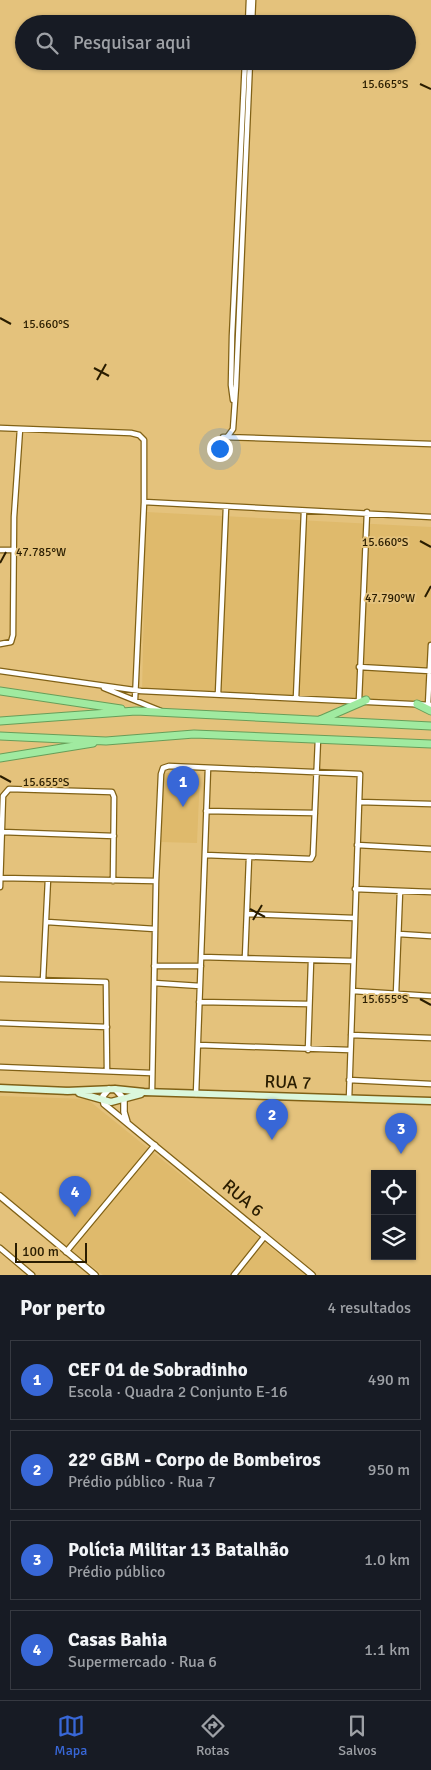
<!DOCTYPE html>
<html lang="pt">
<meta charset="utf-8">
<style>
body{margin:0;font-family:Signika,sans-serif;background:#242831;color:#f1f3f6}
.controls{position:absolute;right:15px;bottom:15px;display:grid;overflow:hidden;border-radius:0px;box-shadow:0 1px 4px #0004}
.controls button{width:45px;height:45px;display:grid;place-items:center;padding:0;border:0;border-bottom:1px solid #363941;background:#171b24;color:#f1f3f6;font:25px sans-serif}
.scale{position:absolute;left:15px;bottom:12px;width:72px;box-sizing:border-box;padding-left:5px;border:2px solid #2a1d01;border-top:0;font-size:14px;line-height:18px;white-space:nowrap;color:#2a1d01;-webkit-text-stroke:4px #e4c27c;paint-order:stroke}
.you{position:absolute;left:219px;top:448px;width:18px;height:18px;margin:-12px;border:4px solid #fff;border-radius:50%;background:#1a73e8;box-shadow:0 0 0 8px #1a73e833}
.badge{display:grid;place-items:center;width:32px;height:32px;border-radius:50%;background:#3867d7;color:#fff;font-size:16px;font-weight:700}
.pin{position:absolute;translate:-50% -41px;filter:drop-shadow(0 1px 2px #0008)}
.pin::after{content:'';position:absolute;top:26px;width:18px;height:15px;background:inherit;clip-path:polygon(0 0,100% 0,50% 100%)}
.list{margin:0;padding:0;list-style:none}
h2{display:flex;justify-content:space-between;align-items:center;height:65px;margin:0;padding:0 20px;font-size:21px}
h2 small{font-size:16px;font-weight:400;color:#9ea1a6}
.list li{display:grid;grid-template-columns:32px 1fr auto;gap:15px;align-items:center;box-sizing:border-box;height:80px;margin:0 10px 10px;padding:0 10px;border:1px solid #363941;border-radius:0px}
.list b{display:block;font-size:19px;white-space:nowrap}
.list p{margin:0;font-size:16px;white-space:nowrap;color:#9ea1a6}
.list em{font-size:16px;font-style:normal;color:#9ea1a6}
.icon{flex:none;width:28px;height:28px;fill:none;stroke:currentColor;stroke-width:2;stroke-linecap:round;stroke-linejoin:round}
.map{position:relative;flex:none;width:431px;height:1275px;overflow:hidden}
.search{position:absolute;background:#171b24;box-shadow:0 1px 4px #0004;left:15px;right:15px;top:15px;height:55px;display:flex;align-items:center;gap:12px;box-sizing:border-box;padding:0 18px;border-radius:28px;color:#9ea1a6;font-size:19px}
.sheet{height:425px;background:#171b24}
nav{display:flex;justify-content:space-around;align-items:center;box-sizing:border-box;height:70px;border-top:1px solid #363941;background:#171b24;font-size:14px;color:#9ea1a6}
nav a{display:grid;justify-items:center;gap:2px}
nav .on{color:#3867d7}
.map>svg:first-child{display:block}
</style>
<div class="map">
<svg width="431" height="1275" viewBox="0 0 431 1275">
<rect width="100%" height="100%" fill="#e4c27c"/>
<path fill="#dfba6c" d="M 146,512 L 431,527 L 431,704 L 142,693 Z
M 164,773 L 200,774 L 197,843 L 161,842 Z
M 0,1096 L 87,1099 L 305,1275 L 103,1275 L 0,1194 Z"/>
<g fill="none" stroke-linecap="round" stroke-linejoin="round">
<defs>
<path id="minor" d="M 248,24 L 249,0
M 252,24 L 253,0
M 233,400 L 231,385 L 232,336 L 245,61
M 0,428 L 131,433 L 139,435 L 144,440 L 144,502 L 135,700
M 228,436 L 233,429 L 236,386 L 250,61
M 223,437 L 431,444
M 144,502 L 431,517
M 0,550 L 15,550
M 0,644 L 11,642 L 13,635 L 14,517 L 20,429
M 359,667 L 430,671
M 0,671 L 141,691 L 431,705
M 104,688 L 161,711
M 218,694 L 226,507
M 296,698 L 304,511
M 359,700 L 367,512
M 428,705 L 431,645
M 359,802 L 431,804
M 206,811 L 315,813
M 2,832 L 114,836
M 357,845 L 431,849
M 205,855 L 311,859 L 313,855 L 318,739
M 1,878 L 156,881
M 0,887 L 3,796 L 9,789 L 112,792 L 114,797 L 113,881
M 355,889 L 431,892
M 247,914 L 354,918
M 47,922 L 155,929
M 399,934 L 431,936
M 201,957 L 353,961
M 245,958 L 249,858
M 154,966 L 201,966
M 0,979 L 106,982 L 107,1071
M 43,980 L 48,879
M 154,983 L 200,986
M 353,991 L 431,996
M 396,994 L 400,891
M 199,1002 L 309,1004
M 0,1023 L 107,1027
M 351,1035 L 431,1038
M 198,1045 L 350,1050
M 308,1050 L 311,961
M 0,1067 L 151,1073
M 349,1080 L 431,1084
M 152,1092 L 156,881 L 161,774 L 163,768 L 169,766 L 360,774 L 349,1099
M 196,1094 L 208,768
M 0,1248 L 32,1275
M 66,1252 L 155,1145
M 234,1275 L 265,1236"/>
<path id="tertiary" d="M 109,1089 L 103,1096 L 104,1104 L 312,1275
M 115,1089 L 124,1099 L 124,1112 L 127,1122
M 0,1196 L 95,1275"/>
<path id="secondary" d="M 0,1088 L 69,1091
M 66,1091 L 115,1089 L 144,1092 L 431,1101
M 79,1093 L 111,1102 L 141,1094"/>
<path id="trunk" d="M 0,691 L 121,709
M 417,704 L 431,711
M 320,720 L 366,700
M 0,721 L 136,711 L 431,726
M 0,736 L 106,741 L 194,734 L 431,744
M 0,758 L 93,743"/>
</defs>
<use href="#minor" stroke="#806116" stroke-width="7"/>
<use href="#tertiary" stroke="#806116" stroke-width="8"/>
<use href="#secondary" stroke="#806116" stroke-width="9"/>
<use href="#trunk" stroke="#679e59" stroke-width="9"/>
<use href="#minor" stroke="#fff" stroke-width="4.5"/>
<use href="#tertiary" stroke="#fff" stroke-width="5.5"/>
<use href="#secondary" stroke="#dbf7dc" stroke-width="6"/>
<use href="#trunk" stroke="#a0eaa0" stroke-width="7"/>
</g>
<path fill="none" stroke="#2a1d01" stroke-width="2" d="M 420,84 L 431,89M 0,318 L 11,324M 94,368 L 109,376M 97,380 L 106,364M 420,541 L 431,547M 0,563 L 6,552M 425,597 L 431,586M 0,776 L 11,782M 250,909 L 265,917M 253,920 L 262,905M 420,999 L 431,1005"/>
<g text-anchor="middle" stroke-width="4" stroke-linejoin="round" paint-order="stroke">
<g font-size="18" fill="#2a1d01" stroke="#e4c27c">
<text transform="translate(288 1082) rotate(2)" y="6">RUA 7</text>
<text transform="translate(243 1198) rotate(40)" y="6">RUA 6</text>
</g>
</g>
<g font-size="12" text-anchor="middle" fill="#2a1d01" stroke="#e4c27c" stroke-width="4" stroke-linejoin="round" paint-order="stroke">
<text x="385" y="88">15.665°S</text>
<text x="46" y="328">15.660°S</text>
<text x="385" y="546">15.660°S</text>
<text x="41" y="556">47.785°W</text>
<text x="390" y="602">47.790°W</text>
<text x="46" y="786">15.655°S</text>
<text x="385" y="1003">15.655°S</text>
</g>
</svg>
<div class="controls">
<button><svg class="icon" aria-label="locate" viewBox="0 0 24 24"><circle cx="12" cy="12" r="6"/><path d="M12 2v4M12 18v4M2 12h4M18 12h4"/></svg></button>
<button><svg class="icon" aria-label="layers" viewBox="0 0 24 24"><path d="M12 4l9 5-9 5-9-5zM3 14l9 5 9-5"/></svg></button>
</div>
<div class="scale">100 m</div>
<div class="you"></div>
<div class="pin badge" style="left:183px;top:807px">1</div>
<div class="pin badge" style="left:272px;top:1140px">2</div>
<div class="pin badge" style="left:401px;top:1154px">3</div>
<div class="pin badge" style="left:75px;top:1217px">4</div>
<div class="search"><svg class="icon" aria-label="search" viewBox="0 0 24 24"><circle cx="10" cy="10" r="6"/><path d="M15 15l6 6"/></svg>Pesquisar aqui</div>
</div>
<section class="sheet">
<h2>Por perto<small>4 resultados</small></h2>
<ul class="list">
<li><span class="badge">1</span><div><b>CEF 01 de Sobradinho</b><p>Escola · Quadra 2 Conjunto E-16</p></div><em>490 m</em></li>
<li><span class="badge">2</span><div><b>22° GBM - Corpo de Bombeiros</b><p>Prédio público · Rua 7</p></div><em>950 m</em></li>
<li><span class="badge">3</span><div><b>Polícia Militar 13 Batalhão</b><p>Prédio público</p></div><em>1.0 km</em></li>
<li><span class="badge">4</span><div><b>Casas Bahia</b><p>Supermercado · Rua 6</p></div><em>1.1 km</em></li>
</ul>
</section>
<nav>
<a class="on"><svg class="icon" aria-label="map" viewBox="0 0 24 24"><path d="M3 6l6-2 6 2 6-2v14l-6 2-6-2-6 2zM9 4v14M15 6v14"/></svg>Mapa</a>
<a><svg class="icon" aria-label="directions" viewBox="0 0 24 24"><path d="M12 3l9 9-9 9-9-9zM9 14v-3h6M13 9l2 2-2 2"/></svg>Rotas</a>
<a><svg class="icon" aria-label="saved" viewBox="0 0 24 24"><path d="M7 4h10v16l-5-4-5 4z"/></svg>Salvos</a>
</nav>
